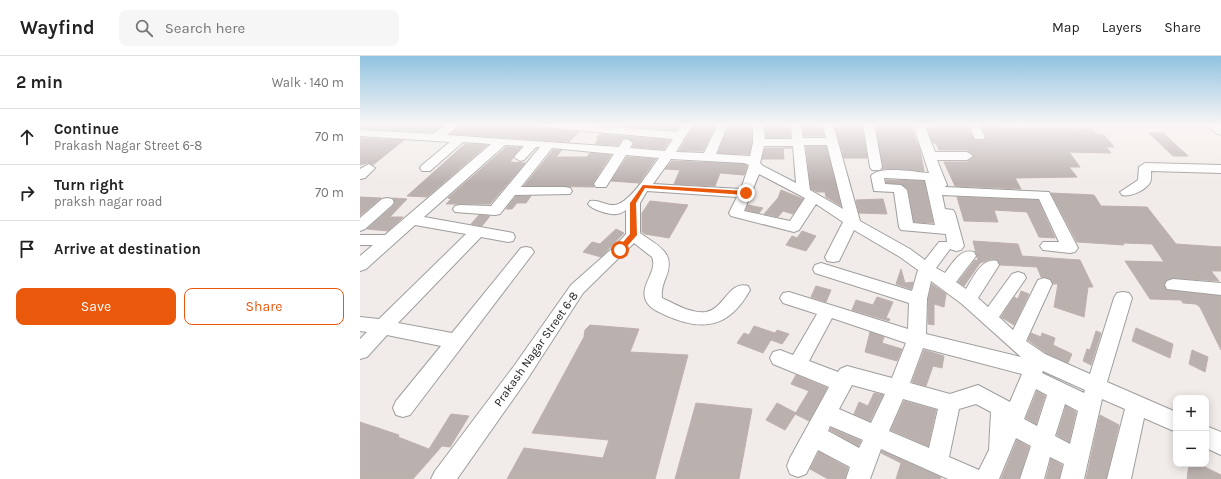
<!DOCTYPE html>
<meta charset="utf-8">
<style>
body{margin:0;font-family:Karla,sans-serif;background:#f6f6f6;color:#222}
.controls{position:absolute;right:12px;bottom:12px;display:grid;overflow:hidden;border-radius:8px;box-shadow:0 2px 10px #0003}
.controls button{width:36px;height:36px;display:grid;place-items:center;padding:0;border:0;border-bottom:1px solid #e0e0e0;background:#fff;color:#222;font:20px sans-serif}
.stop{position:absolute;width:12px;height:12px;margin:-9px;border:3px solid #ea580c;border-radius:50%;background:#fff}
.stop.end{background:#ea580c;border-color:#fff;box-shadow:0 1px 4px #0008}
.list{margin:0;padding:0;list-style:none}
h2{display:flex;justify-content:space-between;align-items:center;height:52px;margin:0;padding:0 16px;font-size:17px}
h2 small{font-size:13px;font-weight:400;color:#767676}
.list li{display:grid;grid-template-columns:26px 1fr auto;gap:12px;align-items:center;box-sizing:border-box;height:56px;padding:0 16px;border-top:1px solid #e0e0e0}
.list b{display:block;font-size:15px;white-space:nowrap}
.list p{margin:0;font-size:13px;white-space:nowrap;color:#767676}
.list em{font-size:13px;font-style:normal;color:#767676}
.actions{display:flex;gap:8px;padding:12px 16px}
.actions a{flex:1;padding:9px 0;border:1px solid #ea580c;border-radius:8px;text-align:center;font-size:14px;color:#ea580c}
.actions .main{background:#ea580c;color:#fff}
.icon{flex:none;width:22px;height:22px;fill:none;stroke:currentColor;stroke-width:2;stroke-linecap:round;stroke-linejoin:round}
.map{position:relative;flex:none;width:861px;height:423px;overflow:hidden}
header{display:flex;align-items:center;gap:24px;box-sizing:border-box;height:56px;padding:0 20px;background:#fff;border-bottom:1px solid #e0e0e0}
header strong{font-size:19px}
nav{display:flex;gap:22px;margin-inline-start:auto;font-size:14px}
.search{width:280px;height:36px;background:#f6f6f6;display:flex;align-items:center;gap:10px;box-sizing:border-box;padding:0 14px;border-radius:8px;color:#767676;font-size:15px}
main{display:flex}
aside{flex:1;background:#fff}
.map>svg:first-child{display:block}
</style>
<header>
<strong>Wayfind</strong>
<div class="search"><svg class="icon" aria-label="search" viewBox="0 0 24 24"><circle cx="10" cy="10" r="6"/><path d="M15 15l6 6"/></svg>Search here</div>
<nav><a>Map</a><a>Layers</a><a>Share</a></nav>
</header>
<main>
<aside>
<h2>2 min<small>Walk · 140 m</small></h2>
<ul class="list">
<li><svg class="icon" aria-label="ahead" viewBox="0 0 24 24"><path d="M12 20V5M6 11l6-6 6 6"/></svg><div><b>Continue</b><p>Prakash Nagar Street 6-8</p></div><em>70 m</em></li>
<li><svg class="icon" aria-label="right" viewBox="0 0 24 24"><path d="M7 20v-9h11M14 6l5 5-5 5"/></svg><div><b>Turn right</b><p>praksh nagar road</p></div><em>70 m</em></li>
<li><svg class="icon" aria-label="arrive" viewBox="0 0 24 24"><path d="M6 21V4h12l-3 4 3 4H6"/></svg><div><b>Arrive at destination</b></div></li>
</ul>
<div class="actions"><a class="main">Save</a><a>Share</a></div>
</aside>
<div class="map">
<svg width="861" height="423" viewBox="0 0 861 423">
<rect width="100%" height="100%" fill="#f1ece9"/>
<path fill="#bab1af" stroke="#c1b0ad" d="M 0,68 L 85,68 L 73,76 L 0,73 Z
M 101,68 L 177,70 L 183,72 L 219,76 L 209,86 L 91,78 Z
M 248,68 L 321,68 L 316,74 L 247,69 Z
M 334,68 L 356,68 L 343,95 L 319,95 Z
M 369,68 L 392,68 L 392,87 L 389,98 L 358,97 Z
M 404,68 L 430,68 L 430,82 L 406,82 Z
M 442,68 L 461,68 L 464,80 L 444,80 Z
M 474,68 L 502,68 L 507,102 L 484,102 Z
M 515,68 L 550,68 L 560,94 L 564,115 L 522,113 L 523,111 Z
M 570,68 L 607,68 L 615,84 L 623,84 L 626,81 L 620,68 L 644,68 L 647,72 L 732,73 L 737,78 L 744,79 L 754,91 L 746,91 L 751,97 L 709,96 L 720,111 L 709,111 L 717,121 L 655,122 L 661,133 L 595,130 L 584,106 L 607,106 L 614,100 L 607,94 L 579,94 L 576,87 L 573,87 L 567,72 L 572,71 Z
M 789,77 L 803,77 L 828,100 L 813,100 Z
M 240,78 L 310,84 L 304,93 L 273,91 L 274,87 L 267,82 L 262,83 L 258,89 L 235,88 L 239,82 L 236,82 Z
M 0,82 L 44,84 L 13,109 L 8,107 L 0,109 Z
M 105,88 L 127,89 L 67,141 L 47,140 Z
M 446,90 L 466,90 L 481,150 L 466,141 L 465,136 L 457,136 L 451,133 Z
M 146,91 L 161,91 L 150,106 L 165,107 L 130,148 L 86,148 L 91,143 L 88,142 Z
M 405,92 L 432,92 L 423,92 L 424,103 L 402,103 Z
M 193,94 L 202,94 L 196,101 L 227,101 L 230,97 L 251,99 L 233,127 L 234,131 L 164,130 Z
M 267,101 L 296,103 L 279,127 L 251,125 Z
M 312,105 L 384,108 L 387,110 L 384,119 L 360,117 L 355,130 L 314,128 L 320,114 L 305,113 Z
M 526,124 L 564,125 L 573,167 L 554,166 L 548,133 L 541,128 L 526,127 Z
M 421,134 L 443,143 L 433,158 L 423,155 L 418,161 L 404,158 L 418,142 Z
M 691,137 L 734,139 L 741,150 L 787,151 L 816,188 L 861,191 L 861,215 L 851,215 L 859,225 L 813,222 L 807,224 L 804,228 L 807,234 L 861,240 L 861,294 L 840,251 L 836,248 L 823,247 L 821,244 L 790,243 L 765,205 L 804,206 L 792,188 L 763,187 L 764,189 L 717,186 Z
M 156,140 L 171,140 L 166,147 L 157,147 L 152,153 L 146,153 Z
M 0,141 L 21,142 L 0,160 Z
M 597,141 L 678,144 L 695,182 L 679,181 L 667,156 L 634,154 L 638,166 L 604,165 Z
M 33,142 L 47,143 L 30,161 L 43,161 L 28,175 L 7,173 L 33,150 L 35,147 Z
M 523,143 L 527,158 L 499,157 L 496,144 Z
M 290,145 L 328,149 L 309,182 L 285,178 L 282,176 L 282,157 Z
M 388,149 L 403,152 L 399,157 L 386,154 Z
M 119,159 L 130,160 L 122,170 L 111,168 Z
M 256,173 L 264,177 L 241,201 L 223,196 L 232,186 L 240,188 Z
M 442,175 L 456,180 L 446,195 L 426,189 L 432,180 L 437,182 Z
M 613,185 L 658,188 L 662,200 L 720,204 L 733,231 L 728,231 L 724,261 L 694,251 L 698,228 L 693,228 L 690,223 L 681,221 L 677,211 L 640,209 L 637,204 L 631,203 L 620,207 L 604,230 L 598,226 L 615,204 L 618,205 Z
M 541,213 L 545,227 L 553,226 L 551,233 L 536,228 Z
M 572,228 L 586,238 L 584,251 L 574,248 L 574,269 L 568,268 L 568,243 Z
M 456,230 L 471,234 L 466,246 L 451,241 Z
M 661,235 L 669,238 L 654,269 L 641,261 L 654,241 L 658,243 Z
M 517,241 L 533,246 L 526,262 L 530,263 L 529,265 L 492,254 L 496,244 L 513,249 Z
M 230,269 L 279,273 L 270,296 L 328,299 L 295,423 L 147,423 L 164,392 L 243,402 L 249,384 L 172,377 L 224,281 L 225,274 Z
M 394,270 L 415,277 L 403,297 L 377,287 L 384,277 L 389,279 Z
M 776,272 L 813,288 L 810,302 L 772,285 Z
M 417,274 L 429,278 L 422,288 L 411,284 Z
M 736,275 L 741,277 L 731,309 L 723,305 L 727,293 L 730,294 Z
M 510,276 L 524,281 L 522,287 L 542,293 L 537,305 L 505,296 Z
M 671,277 L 681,281 L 682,277 L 695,282 L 693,289 L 712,298 L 708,307 L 686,297 L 668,284 Z
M 564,294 L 584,300 L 582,312 L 573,310 L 566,330 L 552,326 Z
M 832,294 L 848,301 L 845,316 L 829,308 Z
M 436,319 L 467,332 L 449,365 L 435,358 L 449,335 L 431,328 Z
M 677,335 L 685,340 L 676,368 L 666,362 Z
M 514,337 L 523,339 L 510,365 L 494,358 L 499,346 L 508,350 Z
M 544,345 L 576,354 L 568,390 L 531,374 Z
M 336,347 L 392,353 L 379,423 L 315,423 Z
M 417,347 L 436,357 L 425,374 L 406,364 Z
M 706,350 L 716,356 L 709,386 L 697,379 Z
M 91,358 L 109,360 L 90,391 L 82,390 L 53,423 L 0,423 L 0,366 L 39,379 L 38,381 L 69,393 Z
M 740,359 L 759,369 L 746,423 L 726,423 Z
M 471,372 L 501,385 L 498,390 L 470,374 Z
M 657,384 L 669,391 L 659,423 L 641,423 Z
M 522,395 L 581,421 L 580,423 L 536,423 L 541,407 L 521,397 Z
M 459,396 L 488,412 L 485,423 L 468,423 L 450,413 Z
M 691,403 L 702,409 L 699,423 L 686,423 Z
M 829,408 L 839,408 L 861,419 L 861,423 L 827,423 Z"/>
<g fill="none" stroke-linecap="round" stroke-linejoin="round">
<defs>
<path id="minor" d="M 87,68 L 100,68 L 87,79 L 259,91 L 263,84 L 267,83 L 273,87 L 270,92 L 305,95 L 313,83 L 183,71 L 177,68 L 218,68 L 317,76 L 323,68 L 333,68 L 316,96 L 344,97 L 358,68 L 368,68 L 356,98 L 390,100 L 393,87 L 393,68 L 403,68 L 405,83 L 432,83 L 431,68 L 441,68 L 443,82 L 466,82 L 462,68 L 473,68 L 500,165 L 550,193 L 565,204 L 579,186 L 587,186 L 586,178 L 541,174 L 539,171 L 534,136 L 514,135 L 511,120 C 518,109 557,116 569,117 L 553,68 L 564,68 L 575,96 L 607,96 L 613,100 L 607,104 L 577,104 L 587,129 L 585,131 L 689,136 L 718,192 L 715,196 L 710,197 L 683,194 L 680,190 L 683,186 L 699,186 L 679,143 L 582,139 L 585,153 L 593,154 L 595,157 L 604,190 L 601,194 L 596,195 L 590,193 L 576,212 L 585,217 C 592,208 600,192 614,196 L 616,200 L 596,226 L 606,233 C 613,222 622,201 637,205 L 639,209 L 618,242 L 628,251 L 652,218 L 658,216 L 664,218 L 666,222 L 639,261 L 653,274 L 678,224 L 684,222 L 690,224 L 692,228 L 666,285 L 685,298 L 730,318 L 754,242 L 757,237 L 763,236 L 769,237 L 772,242 L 747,326 L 816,356 L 816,376 L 784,362 L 771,423 L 747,423 L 765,353 L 742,343 L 724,423 L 700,423 L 704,408 L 690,401 L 684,423 L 660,423 L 671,390 L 656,382 L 639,423 L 588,423 L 521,393 L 510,423 L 486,423 L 490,411 L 458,394 L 446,418 L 438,421 L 430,418 L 427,410 L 430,402 L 469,331 L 413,308 L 410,302 L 413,296 L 420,294 L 433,299 L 457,258 L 423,247 L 420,242 L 423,237 L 429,236 L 548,273 L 549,247 L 455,217 L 453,213 L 455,209 L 461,207 L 552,235 L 558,214 L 540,201 L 494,174 L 479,205 L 473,206 L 467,205 L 465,201 L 483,166 L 456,148 L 439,174 L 434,176 L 371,160 L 369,157 L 377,141 L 287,135 L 280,147 L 280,177 C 298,190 316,196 306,221 C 303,228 301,235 302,242 C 315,248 331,258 346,256 C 364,253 369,224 388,230 L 390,234 C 369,272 343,276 305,259 C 297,255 288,252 285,242 C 281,228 298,215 292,201 L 274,187 L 223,237 L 168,322 L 97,423 L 71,423 L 75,415 L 154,310 L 211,229 L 255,190 L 266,178 L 266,154 C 263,156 260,158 256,158 C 250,159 232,154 228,148 L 230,145 C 239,143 246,150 255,149 C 270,147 290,114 299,102 L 266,99 L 246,131 L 236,131 L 234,128 L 254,98 L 192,92 L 161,131 L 205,131 L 210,132 L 212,135 L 210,138 L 155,139 L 140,158 L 135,159 L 95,156 L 93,153 L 95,150 L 100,149 L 131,150 L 180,91 L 176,91 L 164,104 L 160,105 L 154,101 L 164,90 L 145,89 L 64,161 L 148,176 L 153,177 L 155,181 L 153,185 L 148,186 L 121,181 L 38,267 L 92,277 L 161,192 L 166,191 L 171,192 L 174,196 L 50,359 L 43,361 L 36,359 L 33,352 L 36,345 L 81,290 L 27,279 L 7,301 L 0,303 L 0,283 L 7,276 L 0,275 L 0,261 L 19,263 L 106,178 L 55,169 L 6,213 L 0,215 L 0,200 L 13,189 L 0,189 L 0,179 L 25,179 L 131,88 L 103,86 L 70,115 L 62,115 L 60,112 L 62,109 L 90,86 L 0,80 L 0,74 L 73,78 ZM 444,89 L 467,89 L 483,153 L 450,134 ZM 404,90 L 433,90 L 436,127 L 403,110 L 400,107 ZM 311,103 L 384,107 L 389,109 L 381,133 L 293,128 ZM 399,118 L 445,142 L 430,165 L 384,155 ZM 524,122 L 565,124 L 575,169 L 553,167 L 547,134 L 541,129 L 525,128 ZM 571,225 L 602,248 L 661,301 L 566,278 L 567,243 ZM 472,262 L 546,287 L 532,322 L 487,310 L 480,313 L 478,316 L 449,305 ZM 563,292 L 662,318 L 650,346 L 618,329 L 590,338 L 550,327 ZM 683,315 L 725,334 L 724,337 L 682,317 ZM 492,329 L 525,338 L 511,367 L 479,353 ZM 676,333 L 687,339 L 677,370 L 664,363 ZM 543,343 L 578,353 L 569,392 L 529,375 ZM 616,348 L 631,356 L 629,394 L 619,414 L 589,401 L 599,353 ZM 705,348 L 718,355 L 710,388 L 695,380 ZM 470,370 L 503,384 L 499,392 L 468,375 Z
M 503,68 L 514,68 L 522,111 L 520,114 L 512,114 L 510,111 Z
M 608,68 L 618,68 L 625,81 L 623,83 L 615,83 Z
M 846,68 L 858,68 L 861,70 L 861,79 L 857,78 Z
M 785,107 L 861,109 L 861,117 L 791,115 C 791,119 792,125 789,128 C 784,135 770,141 762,139 L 760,136 L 778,124 L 779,111 Z
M 9,108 L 15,112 L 5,122 L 0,123 L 0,113 Z
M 27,142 L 32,143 L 34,146 L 32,149 L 5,173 L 0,175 L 0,162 L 22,143 Z
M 813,223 L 861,227 L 861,239 L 807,233 L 805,229 L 807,225 Z
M 846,370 L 861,376 L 861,399 L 846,392 Z"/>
</defs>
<use href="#minor" stroke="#9e9e9e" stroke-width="2"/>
<use href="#minor" fill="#fff" fill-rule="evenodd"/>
</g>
<linearGradient id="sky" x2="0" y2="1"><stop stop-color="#91c3e1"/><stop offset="0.54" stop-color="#f9f6f5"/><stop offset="1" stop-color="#f9f6f5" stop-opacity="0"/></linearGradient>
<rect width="861" height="127" fill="url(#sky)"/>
<path fill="#ea580c" d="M 283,129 L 386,135 L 388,137 L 386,139 L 285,132 L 276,147 L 277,179 L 263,195 L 258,195 L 258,192 L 270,178 L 270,147 Z"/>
<g text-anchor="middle" stroke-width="3" stroke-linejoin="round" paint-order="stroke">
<g font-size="12" fill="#212121" stroke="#fff">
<text transform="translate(176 293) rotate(-55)" y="4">Prakash Nagar Street 6-8</text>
</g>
</g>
</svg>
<div class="controls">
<button>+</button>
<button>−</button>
</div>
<div class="stop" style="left:260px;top:194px"></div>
<div class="stop end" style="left:386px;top:137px"></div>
</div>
</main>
